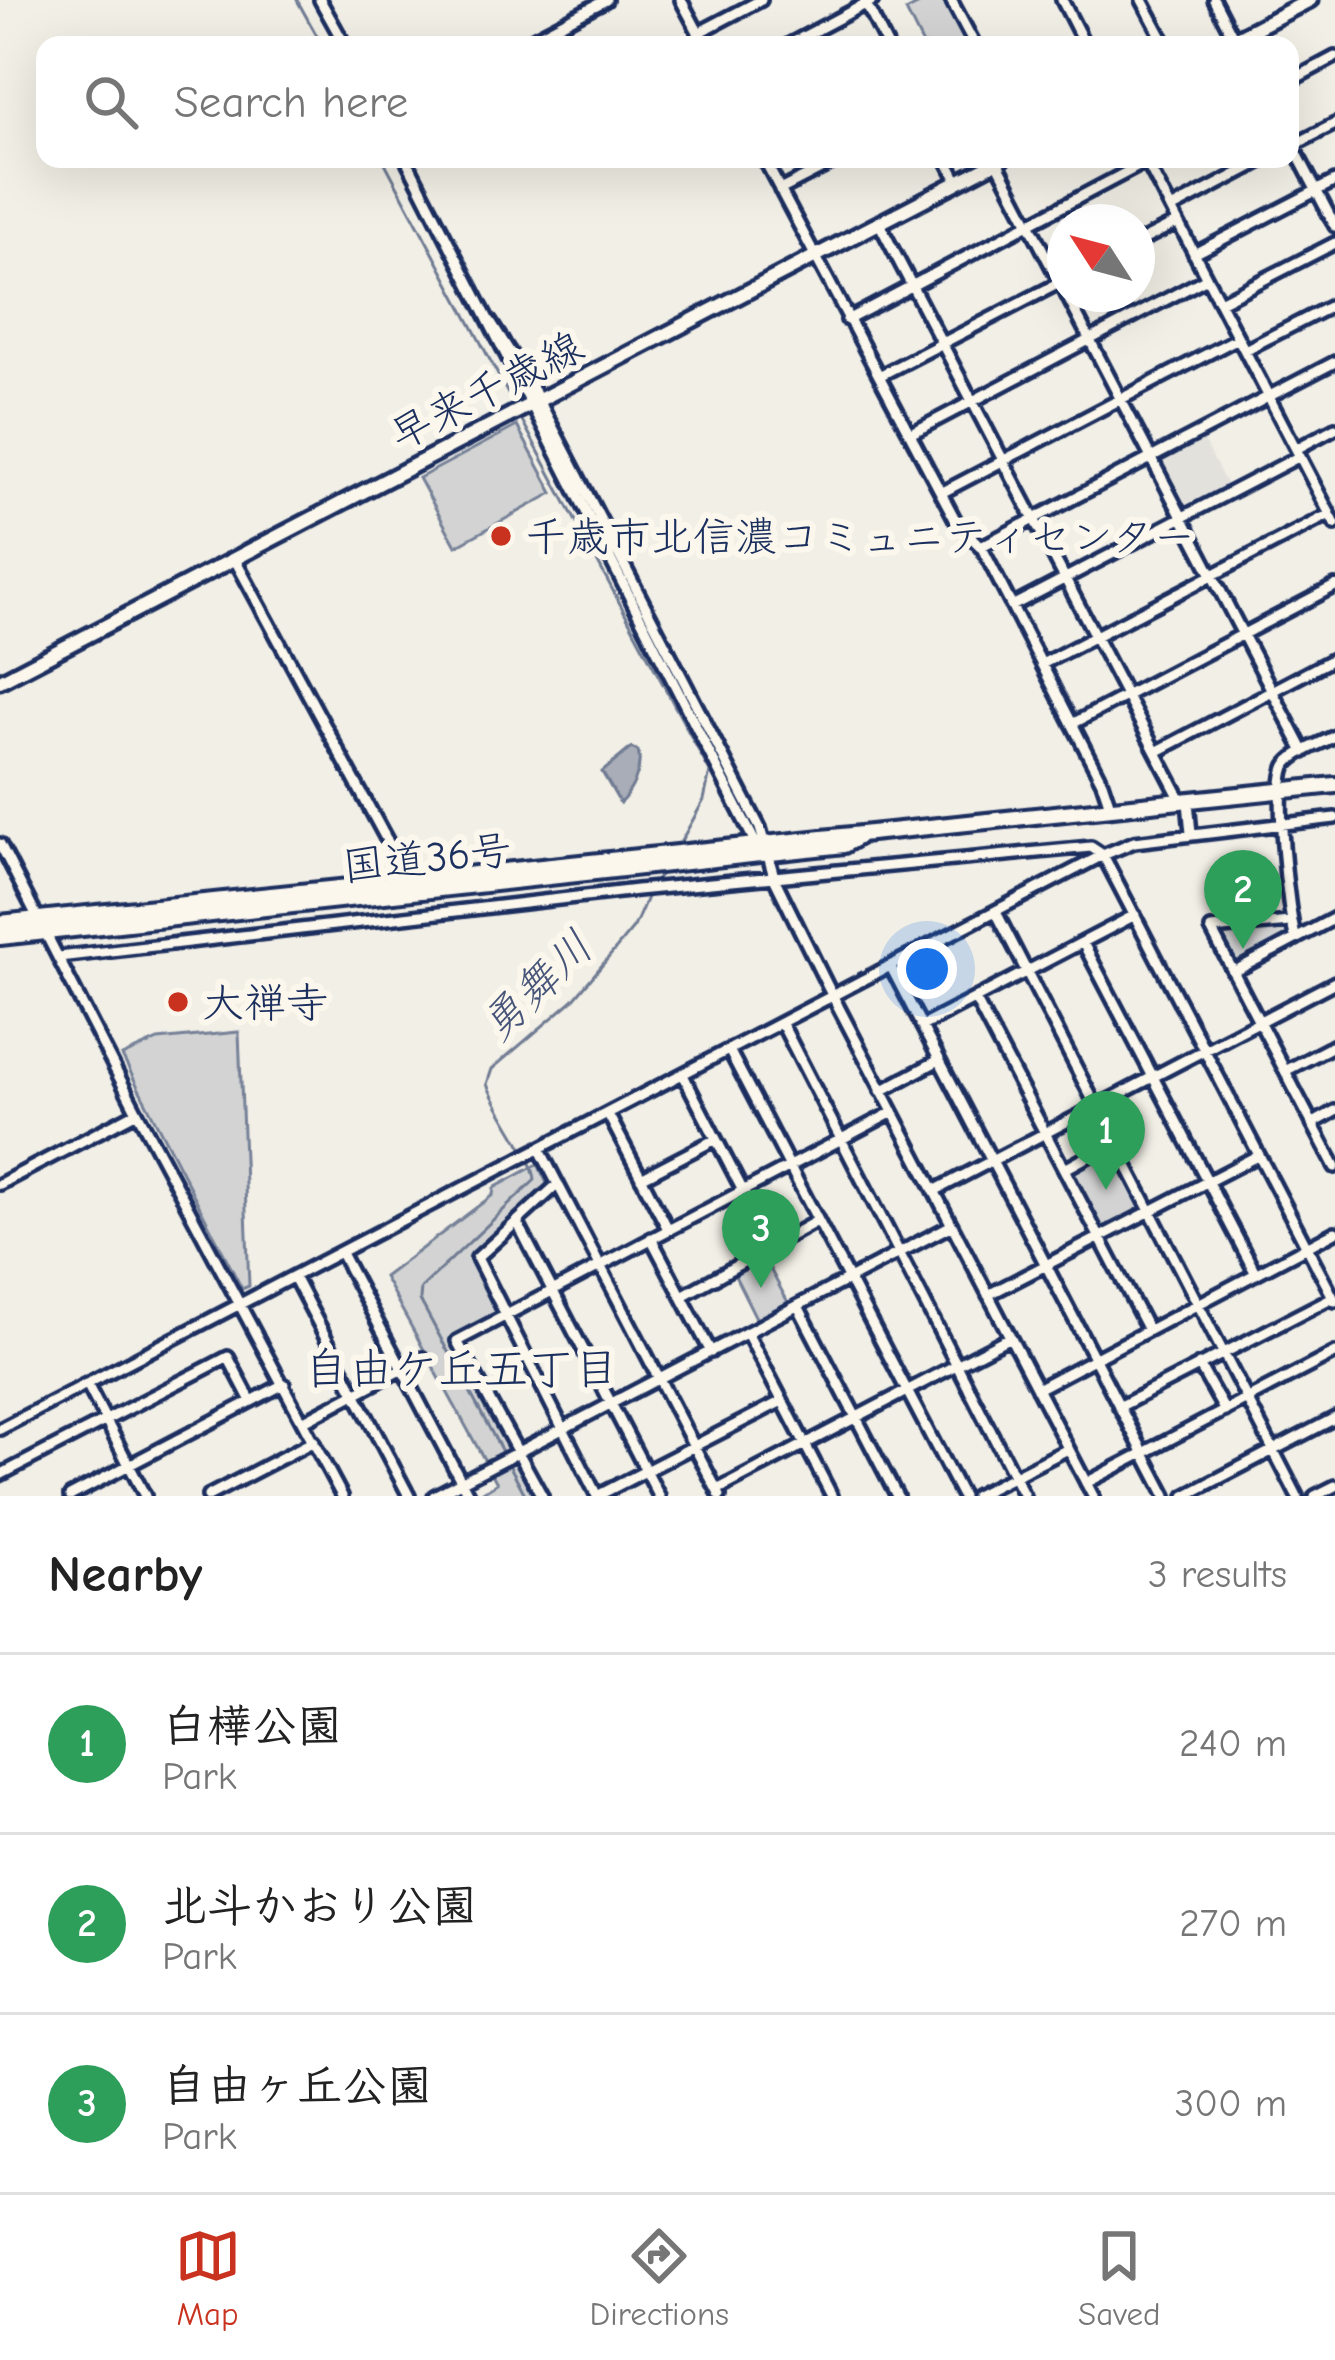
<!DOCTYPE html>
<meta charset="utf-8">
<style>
body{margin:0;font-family:"Comic Neue","Klee One",sans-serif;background:#f6f6f6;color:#222}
.compass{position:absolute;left:1047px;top:204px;width:108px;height:108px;border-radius:50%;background:#fff;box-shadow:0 12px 48px #0002;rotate:306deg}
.you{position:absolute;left:927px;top:969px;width:42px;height:42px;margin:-30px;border:9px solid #fff;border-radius:50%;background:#1a73e8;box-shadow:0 0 0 18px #1a73e833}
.badge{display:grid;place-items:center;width:78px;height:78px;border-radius:50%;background:#c8321e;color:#fff;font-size:39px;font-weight:700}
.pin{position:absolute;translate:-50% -99px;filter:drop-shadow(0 3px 6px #0008)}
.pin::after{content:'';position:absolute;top:63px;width:42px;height:36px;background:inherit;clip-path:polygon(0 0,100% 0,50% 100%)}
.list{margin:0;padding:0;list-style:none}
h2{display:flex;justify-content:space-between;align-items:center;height:156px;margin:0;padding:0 48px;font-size:51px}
h2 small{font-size:39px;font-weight:400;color:#767676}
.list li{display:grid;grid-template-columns:78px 1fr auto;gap:36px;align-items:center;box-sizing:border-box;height:180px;padding:0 48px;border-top:3px solid #e0e0e0}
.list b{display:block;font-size:45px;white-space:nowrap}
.list p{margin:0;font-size:39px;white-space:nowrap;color:#767676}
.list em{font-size:39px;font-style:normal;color:#767676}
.icon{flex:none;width:66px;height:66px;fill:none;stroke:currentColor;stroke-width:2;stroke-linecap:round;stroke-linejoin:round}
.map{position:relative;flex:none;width:1335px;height:1496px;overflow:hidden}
.search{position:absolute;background:#fff;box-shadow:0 12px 48px #0002;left:36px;right:36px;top:36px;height:132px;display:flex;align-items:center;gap:30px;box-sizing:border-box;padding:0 42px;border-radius:24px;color:#767676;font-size:45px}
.sheet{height:696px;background:#fff}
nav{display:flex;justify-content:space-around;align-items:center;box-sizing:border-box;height:168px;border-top:3px solid #e0e0e0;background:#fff;font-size:33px;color:#767676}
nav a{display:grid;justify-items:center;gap:6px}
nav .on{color:#c8321e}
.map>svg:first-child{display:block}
</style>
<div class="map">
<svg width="1335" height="1496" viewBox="0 0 1335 1496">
<rect width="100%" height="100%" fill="#f2efe6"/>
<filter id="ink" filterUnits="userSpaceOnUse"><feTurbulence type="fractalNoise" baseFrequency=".00833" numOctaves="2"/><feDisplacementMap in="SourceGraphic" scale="24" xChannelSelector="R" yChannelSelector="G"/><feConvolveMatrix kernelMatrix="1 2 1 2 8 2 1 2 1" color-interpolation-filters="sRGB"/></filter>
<g filter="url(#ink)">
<path fill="#e2e1dc" d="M 1201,436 L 1228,487 L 1181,512 L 1154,461 Z"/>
<path fill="#d2d3d2" stroke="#768198" stroke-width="3" d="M 927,0 L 945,0 L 968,45 L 923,45 L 906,11 Z
M 517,426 L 553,493 L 456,546 L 419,478 Z
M 1285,925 L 1288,932 L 1285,936 L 1234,963 L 1220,936 Z
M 239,1032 L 249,1286 L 242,1289 L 122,1056 L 158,1040 Z
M 1113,1147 L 1143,1209 L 1099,1230 L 1069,1171 Z
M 538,1164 L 548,1186 L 472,1258 L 500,1313 L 452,1341 L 535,1496 L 476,1496 L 497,1483 L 384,1277 L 493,1195 L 494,1188 Z
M 763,1256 L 789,1304 L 757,1320 L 733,1272 Z"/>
<path fill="#a9adb7" stroke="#707b93" stroke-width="3" d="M 631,748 L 638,751 C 643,769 632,791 620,803 L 602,772 Z"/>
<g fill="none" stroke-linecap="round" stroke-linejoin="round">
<path stroke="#707b93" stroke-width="3" d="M 297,0 L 322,45
M 383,159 L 514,405
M 518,413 L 710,772 L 704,800 L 680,843
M 653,886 L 661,873
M 526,1496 L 420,1300 L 421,1288 L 535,1180 C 534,1159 497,1111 487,1084 L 492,1069 L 573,1000 L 634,927 L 648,895"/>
<defs>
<path id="minor" d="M 320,0 L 345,45
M 681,0 L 705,45
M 951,0 L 975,45
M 1062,0 L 1085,45
M 1142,0 L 1166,45
M 1214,0 L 1234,39
M 865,2 L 887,45
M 698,33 L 761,0
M 520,45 L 606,0
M 788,45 L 873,0
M 1290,81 L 1335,57
M 1290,140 L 1335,226
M 1292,146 L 1335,124
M 406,159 L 757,846
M 764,159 L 957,523 L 982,548 L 1102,782 L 1111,809
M 946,159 L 958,182
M 1145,159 L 1335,524
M 997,162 L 1061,285
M 780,190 L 840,159
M 1171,209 L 1266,159
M 879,223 L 1182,802
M 1137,243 L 1178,222
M 1194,254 L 1335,181
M 1066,294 L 1304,752
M 1220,302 L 1335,243
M 847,320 L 1146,162
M 490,321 L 532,387 L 760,828 L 775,880 L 828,987 L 1093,1496
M 1245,350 L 1335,304
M 879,376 L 1065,280
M 910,434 L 1207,278
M 1296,449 L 1335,428
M 941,493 L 1238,338
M 980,547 L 1335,362
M 234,558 L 409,881
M 1012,606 L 1300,456
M 1042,664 L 1330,514
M 1072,724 L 1335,586
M 1156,752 L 1335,658
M 1188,802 L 1191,833
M 0,844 L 137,1112 L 342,1496
M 996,912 L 1297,1496
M 1290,922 L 1211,929 L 1335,1167
M 1296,939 C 1288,916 1273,779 1287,764 C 1298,751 1320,744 1335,736
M 1083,943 L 1256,1274
M 59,957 L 637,890 L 1091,847 L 1103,855 L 1335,1301
M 891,967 L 1166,1496
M 1233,972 L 1335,918
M 975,999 L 1148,1330
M 782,1024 L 1024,1496
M 922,1026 L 1135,915
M 730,1052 L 962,1496
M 1285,1071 L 1335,1045
M 683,1075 L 743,1191
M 881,1091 L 939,1060
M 608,1114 L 668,1229
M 1312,1124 L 1335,1111
M 539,1148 L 720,1496
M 1065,1169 L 1114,1142
M 641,1178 L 716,1139
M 0,1184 L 137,1112
M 558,1184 L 477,1258 L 597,1496 L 782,1401
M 934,1191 L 1335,982
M 517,1222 L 659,1496
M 651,1238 L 711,1352
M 341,1253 L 469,1496
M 294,1277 L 409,1496
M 988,1295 L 1259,1155
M 682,1296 L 817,1221
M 798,1306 L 897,1496
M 747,1333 L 832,1496
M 1199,1365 L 1225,1411
M 87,1384 L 145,1496
M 1037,1389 L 1335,1232
M 1119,1407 L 1333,1297
M 304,1421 L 423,1358
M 0,1429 L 1103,855 L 1134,842 L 1335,818
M 0,1475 L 228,1357 L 251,1401
M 1086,1483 L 1335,1353
M 717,1490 L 1010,1337
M 70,1496 L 284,1384
M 208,1496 L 314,1441
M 434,1496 L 952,1225
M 542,1496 L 457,1341 L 893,1112
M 975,1496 L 1068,1449
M 1185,1496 L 1335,1418
M 1315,1496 L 1335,1486"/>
<path id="major" d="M 1223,45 L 1310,0
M 0,681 L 1002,159"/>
<path id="highway" d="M 0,923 L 1335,785
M 0,937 L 844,845 L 858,837"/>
</defs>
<use href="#minor" stroke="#1b2f5e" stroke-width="18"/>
<use href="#major" stroke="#1b2f5e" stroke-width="21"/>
<use href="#highway" stroke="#1b2f5e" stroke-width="22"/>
<use href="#minor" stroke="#fbf7ec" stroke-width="9"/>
<use href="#major" stroke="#fbf7ec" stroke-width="12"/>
<use href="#highway" stroke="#fbf7ec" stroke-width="14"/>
</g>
</g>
<g fill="#c8321e" stroke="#fbf7ec" stroke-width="4.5">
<circle cx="501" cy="536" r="12"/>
<circle cx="178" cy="1002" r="12"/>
</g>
<g text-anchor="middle" stroke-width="12" stroke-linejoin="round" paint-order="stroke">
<g font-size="42" fill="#1b2f5e" stroke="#fbf7ec">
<text transform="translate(486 390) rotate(-27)" y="15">早来千歳線</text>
<text transform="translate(427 857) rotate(-6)" y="15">国道36号</text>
</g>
<g font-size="42" fill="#1b2f5e" stroke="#fbf7ec" text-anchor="start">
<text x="525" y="551">千歳市北信濃コミュニティセンター</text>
<text x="202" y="1017">大禅寺</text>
</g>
<g font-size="45" font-style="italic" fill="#465579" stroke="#fbf7ec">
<text transform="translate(536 985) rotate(-44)" y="16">勇舞川</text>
</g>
<g font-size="45" fill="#1b2f5e" stroke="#fbf7ec">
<text x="461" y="1384">自由ケ丘五丁目</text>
</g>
</g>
</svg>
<svg class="compass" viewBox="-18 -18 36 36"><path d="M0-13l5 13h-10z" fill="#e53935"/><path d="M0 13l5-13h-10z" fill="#767676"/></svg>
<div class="you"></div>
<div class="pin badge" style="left:1106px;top:1190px;background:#2e9e5b">1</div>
<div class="pin badge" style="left:1243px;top:949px;background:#2e9e5b">2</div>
<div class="pin badge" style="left:761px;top:1288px;background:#2e9e5b">3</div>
<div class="search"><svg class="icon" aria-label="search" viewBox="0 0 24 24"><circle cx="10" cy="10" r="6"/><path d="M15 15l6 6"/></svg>Search here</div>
</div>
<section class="sheet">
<h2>Nearby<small>3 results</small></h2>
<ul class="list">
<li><span class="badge" style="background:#2e9e5b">1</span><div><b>白樺公園</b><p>Park</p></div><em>240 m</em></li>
<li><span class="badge" style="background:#2e9e5b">2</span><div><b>北斗かおり公園</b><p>Park</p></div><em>270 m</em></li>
<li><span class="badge" style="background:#2e9e5b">3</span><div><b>自由ヶ丘公園</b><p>Park</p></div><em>300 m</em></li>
</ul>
</section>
<nav>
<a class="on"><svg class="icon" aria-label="map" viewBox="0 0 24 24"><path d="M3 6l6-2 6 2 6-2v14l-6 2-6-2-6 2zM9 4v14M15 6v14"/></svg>Map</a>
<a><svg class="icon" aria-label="directions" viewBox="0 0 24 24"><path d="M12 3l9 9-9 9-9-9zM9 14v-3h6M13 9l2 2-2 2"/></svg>Directions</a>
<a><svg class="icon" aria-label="saved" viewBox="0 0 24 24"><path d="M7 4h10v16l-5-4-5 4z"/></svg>Saved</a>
</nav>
